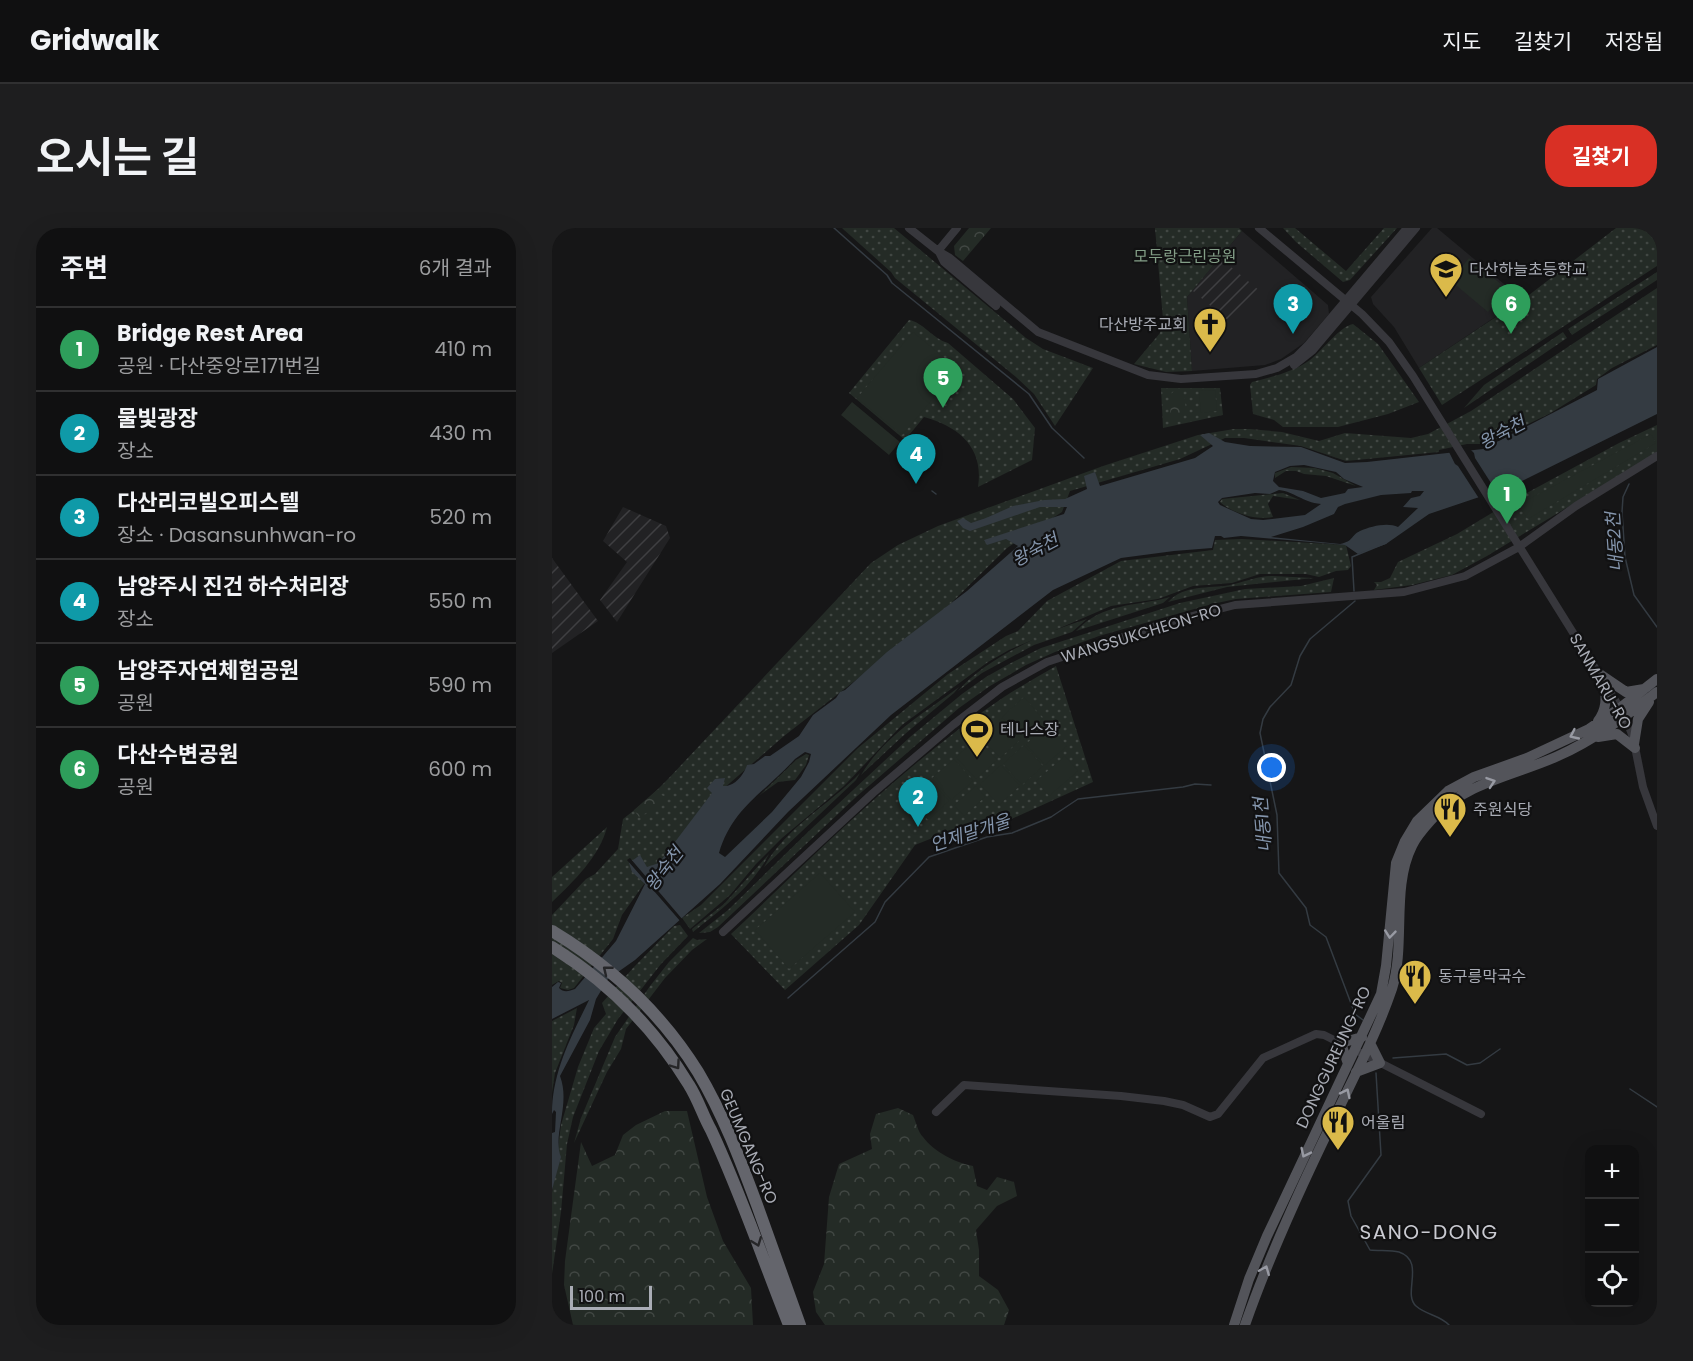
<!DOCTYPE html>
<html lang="ko">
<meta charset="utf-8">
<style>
body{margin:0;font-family:Poppins,"Noto Sans KR",sans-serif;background:#1e1e1f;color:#f1f3f6}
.controls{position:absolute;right:18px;bottom:18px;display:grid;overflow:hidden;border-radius:12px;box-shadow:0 6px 24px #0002}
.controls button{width:54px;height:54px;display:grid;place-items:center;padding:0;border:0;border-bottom:2px solid #303031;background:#101011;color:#f1f3f6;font:30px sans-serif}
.scale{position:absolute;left:18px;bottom:15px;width:82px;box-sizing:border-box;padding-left:6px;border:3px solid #a9acb5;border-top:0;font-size:16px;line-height:21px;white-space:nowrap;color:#a9acb5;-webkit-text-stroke:4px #111112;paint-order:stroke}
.you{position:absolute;left:720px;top:540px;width:21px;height:21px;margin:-15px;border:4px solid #fff;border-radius:50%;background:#1a73e8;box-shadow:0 0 0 9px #1a73e833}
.badge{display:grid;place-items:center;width:39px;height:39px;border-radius:50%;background:#d93025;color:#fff;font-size:20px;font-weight:700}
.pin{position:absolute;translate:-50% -50px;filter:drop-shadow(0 2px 3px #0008)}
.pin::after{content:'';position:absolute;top:32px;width:21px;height:18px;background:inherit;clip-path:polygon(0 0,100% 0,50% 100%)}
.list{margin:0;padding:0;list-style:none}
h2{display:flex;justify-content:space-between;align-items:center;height:78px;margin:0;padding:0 24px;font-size:26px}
h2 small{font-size:20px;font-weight:400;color:#9c9d9f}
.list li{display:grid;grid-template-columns:39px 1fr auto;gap:18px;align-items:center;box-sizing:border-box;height:84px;padding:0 24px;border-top:2px solid #303031}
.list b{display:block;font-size:22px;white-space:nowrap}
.list p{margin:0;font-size:20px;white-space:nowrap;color:#9c9d9f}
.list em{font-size:20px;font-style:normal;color:#9c9d9f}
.icon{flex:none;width:33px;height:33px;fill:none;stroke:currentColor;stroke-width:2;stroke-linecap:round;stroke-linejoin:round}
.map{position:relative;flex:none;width:1105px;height:1097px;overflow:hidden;border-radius:24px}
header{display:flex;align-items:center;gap:36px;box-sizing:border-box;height:84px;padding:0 30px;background:#101011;border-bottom:2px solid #303031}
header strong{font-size:28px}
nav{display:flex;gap:33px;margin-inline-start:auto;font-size:21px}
.intro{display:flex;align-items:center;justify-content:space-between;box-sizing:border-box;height:144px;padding:0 36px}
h1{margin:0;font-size:42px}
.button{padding:15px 27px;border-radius:24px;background:#d93025;color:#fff;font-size:21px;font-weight:700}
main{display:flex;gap:36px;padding:0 36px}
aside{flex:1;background:#101011;border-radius:24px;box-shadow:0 6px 24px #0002}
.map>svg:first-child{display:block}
</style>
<header>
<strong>Gridwalk</strong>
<nav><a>지도</a><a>길찾기</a><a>저장됨</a></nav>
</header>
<div class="intro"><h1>오시는 길</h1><a class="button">길찾기</a></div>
<main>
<aside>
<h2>주변<small>6개 결과</small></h2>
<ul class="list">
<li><span class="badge" style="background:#2e9e5b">1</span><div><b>Bridge Rest Area</b><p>공원 · 다산중앙로171번길</p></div><em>410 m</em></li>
<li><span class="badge" style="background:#0f9aa8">2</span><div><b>물빛광장</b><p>장소</p></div><em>430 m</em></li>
<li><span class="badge" style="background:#0f9aa8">3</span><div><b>다산리코빌오피스텔</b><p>장소 · Dasansunhwan-ro</p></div><em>520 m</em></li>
<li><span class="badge" style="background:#0f9aa8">4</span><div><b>남양주시 진건 하수처리장</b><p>장소</p></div><em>550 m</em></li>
<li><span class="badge" style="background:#2e9e5b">5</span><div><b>남양주자연체험공원</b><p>공원</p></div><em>590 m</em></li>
<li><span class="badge" style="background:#2e9e5b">6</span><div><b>다산수변공원</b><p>공원</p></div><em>600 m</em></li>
</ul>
</aside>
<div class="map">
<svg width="1105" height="1097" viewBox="0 0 1105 1097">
<defs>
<pattern id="industrial-furrows" width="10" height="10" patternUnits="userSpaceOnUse" patternTransform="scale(1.5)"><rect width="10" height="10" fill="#222224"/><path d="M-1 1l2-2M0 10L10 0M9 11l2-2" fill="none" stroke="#3f3f42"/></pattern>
<pattern id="grass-dots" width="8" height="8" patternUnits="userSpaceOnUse" patternTransform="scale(1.5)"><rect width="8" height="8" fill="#242b26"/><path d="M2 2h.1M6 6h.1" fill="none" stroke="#414743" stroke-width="1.8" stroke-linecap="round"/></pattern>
<pattern id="forest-crowns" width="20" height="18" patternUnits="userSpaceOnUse" patternTransform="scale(1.5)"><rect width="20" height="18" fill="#242b26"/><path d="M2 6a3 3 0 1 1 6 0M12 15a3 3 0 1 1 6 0" fill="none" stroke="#414743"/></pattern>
</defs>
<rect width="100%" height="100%" fill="#161617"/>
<path fill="#222224" d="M 880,0 L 885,0 L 970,71 L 867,140 L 842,99 L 821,76 L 819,69 Z
M 690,3 L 776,77 L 777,86 L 752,115 L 729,131 L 713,137 L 640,143 L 635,69 Z"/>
<path fill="url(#industrial-furrows)" d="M 668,30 L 708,63 L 680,96 L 641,63 Z
M 71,279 L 114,298 L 118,310 L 65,394 L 48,372 L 75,334 L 51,313 Z
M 0,330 L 46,393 L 0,425 Z"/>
<path fill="url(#grass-dots)" d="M 290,0 L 342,0 L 474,110 L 491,121 L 541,140 L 503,198 L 482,166 L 464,149 L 343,50 L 339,44 Z
M 603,0 L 687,0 L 690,3 L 635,69 L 640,143 L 614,144 L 582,136 L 608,105 L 611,91 Z
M 731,0 L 743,0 L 794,43 L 832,0 L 845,0 L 798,52 L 791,54 L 744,14 Z
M 1064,0 L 1105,0 L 1105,38 L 890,177 L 867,140 L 977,67 Z
M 1105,44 L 1105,52 L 1020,107 L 1016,101 Z
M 1105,60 L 1105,117 L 1060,140 L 1045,151 L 1044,157 L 997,186 L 934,216 L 915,216 L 887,222 L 887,224 L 794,233 L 749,218 L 692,210 L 673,210 L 628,231 L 518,263 L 510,284 L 455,320 L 385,389 L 232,508 L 163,568 L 99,646 L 70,687 L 61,711 L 22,760 L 16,762 L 8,760 L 10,755 L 7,753 L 0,757 L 0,687 L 34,651 L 43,646 L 66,621 L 71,591 L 95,572 L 117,550 L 319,335 L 346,317 L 386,298 L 551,238 L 646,207 L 682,201 L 698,201 L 730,204 L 767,213 L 793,205 L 859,210 L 876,206 L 919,183 Z
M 357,92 C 371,94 381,111 396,115 L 461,171 L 483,200 L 480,232 L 426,259 C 432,220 408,199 372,189 L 353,212 L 297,165 Z
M 801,96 L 826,116 L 867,174 L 836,186 L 786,199 L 731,199 L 722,192 L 701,186 L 698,157 L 700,154 C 720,149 741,144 758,132 C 771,122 787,99 801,96 Z
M 1011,104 L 1015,110 L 912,180 L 932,157 Z
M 609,160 L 668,160 L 671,187 L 611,200 Z
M 1105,197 L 1105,225 L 935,328 L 900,347 L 860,357 L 822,362 L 825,357 L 822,354 L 829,354 L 838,350 L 846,334 L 905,306 L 958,274 L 1067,215 Z
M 739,239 L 763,240 L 781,245 L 804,258 L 774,248 L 752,246 L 744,243 L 734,243 L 723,250 L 723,245 Z
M 731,265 L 748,272 L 721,268 L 716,276 L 721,289 C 705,293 680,285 668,274 L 670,271 Z
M 690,311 L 794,317 L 799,338 L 796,342 L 784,343 L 767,349 L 754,346 L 708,346 L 680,355 L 641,358 L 606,371 L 559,378 L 457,422 L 436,434 L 350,497 L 292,558 L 230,610 L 204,636 L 178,667 L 138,701 L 130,690 L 149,677 L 306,520 L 396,446 L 454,408 L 466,403 L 495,373 L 569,333 L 661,322 L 663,312 Z
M 720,348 L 762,350 L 675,359 L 616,374 C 633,356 656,361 678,357 C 693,354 705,348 720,348 Z
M 782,350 L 779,364 L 684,371 L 660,376 L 547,408 L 503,424 L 474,437 L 438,458 L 407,480 L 304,569 L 166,699 L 158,704 L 147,705 L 176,682 L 257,603 L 358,509 L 410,466 L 434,449 L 457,436 L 489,420 L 628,375 L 693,361 L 749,358 Z
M 618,369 L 611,375 L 524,403 C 552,374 582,379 618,369 Z
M 535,391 L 520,404 L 482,417 L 430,445 L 406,463 C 434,430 493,404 535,391 Z
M 504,438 L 541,554 L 453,594 L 383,609 L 363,617 L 307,697 L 233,762 L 179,706 C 267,623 352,536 452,469 C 469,458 487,448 504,438 Z
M 407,459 L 402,465 L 353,506 L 309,547 C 333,507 371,486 407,459 Z
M 254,526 L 257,527 L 254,537 L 243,552 L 226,554 L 208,567 L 244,532 Z
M 308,545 L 304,552 L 212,639 C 234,599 277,577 308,545 Z
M 55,599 C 48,628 21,654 0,674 L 0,649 Z
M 217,626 C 202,657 169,682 141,704 L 140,701 L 172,676 Z
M 128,697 L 136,708 L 109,736 L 66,791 L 47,823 L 21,889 L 15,916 L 9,984 L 0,1046 L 0,965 L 9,897 L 26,839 L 42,800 L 54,786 L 50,775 L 81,740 L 122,698 Z
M 141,710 L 145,712 L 155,711 L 140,722 L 113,750 L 74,801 L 69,821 L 55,844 L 22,915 L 29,890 L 63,809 L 98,758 L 117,734 Z
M 25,780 L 22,797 L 3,845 L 0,865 L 0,793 Z"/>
<path fill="url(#forest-crowns)" d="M 417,0 L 439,0 L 411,33 L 403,27 L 402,18 Z
M 622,163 L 632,170 L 634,180 L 629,193 L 620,195 L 618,191 L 619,166 Z
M 106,561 L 107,566 L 114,569 L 96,584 L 87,589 L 82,582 Z
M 346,880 L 361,887 C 364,894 366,904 371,909 C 382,924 404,935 421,938 L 425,958 L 435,962 L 445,949 L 462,954 L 465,968 L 445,978 L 424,1002 L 427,1022 L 427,1048 L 446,1062 L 457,1082 L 452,1097 L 273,1097 L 264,1084 L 261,1064 L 272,1036 L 277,969 L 287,936 L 320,921 L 318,906 L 324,886 Z
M 113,883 L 135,883 L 155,969 L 171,1013 L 199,1060 L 201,1097 L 21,1097 L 12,1057 L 13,1033 L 29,914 L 40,938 L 63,927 L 71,907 L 84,897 Z"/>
<path fill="#242b26" d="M 917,30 L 955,61 L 936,84 L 899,53 Z
M 361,104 L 406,141 L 350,207 L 305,170 Z
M 663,162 L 665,183 L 649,185 L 647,163 Z
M 300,174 L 348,214 L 337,227 L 289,187 Z
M 1099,206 L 1104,215 L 976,291 L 966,277 Z
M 472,469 L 491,491 L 469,510 L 450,489 Z
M 450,490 L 469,511 L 448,530 L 428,509 Z
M 495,497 L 515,518 L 493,537 L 474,516 Z
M 426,510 L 445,532 L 424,551 L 404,529 Z
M 472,517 L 491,538 L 470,557 L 451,536 Z
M 513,528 L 526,543 L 497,568 L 484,553 Z
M 402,531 L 421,553 L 399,572 L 380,550 Z
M 449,537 L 468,558 L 447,577 L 428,556 Z
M 378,551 L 397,573 L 376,592 L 357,570 Z
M 424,558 L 433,569 L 412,588 L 402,577 Z
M 268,645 L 303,684 L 237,741 L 203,702 Z"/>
<path fill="#343b42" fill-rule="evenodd" d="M 1105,119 L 1105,186 L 960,258 L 877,286 L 834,316 L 806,326 L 793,317 L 689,308 L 672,310 L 669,308 L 663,308 L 660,320 L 622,323 L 569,330 L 501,362 L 339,487 L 236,584 L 168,656 L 83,732 L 56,751 L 44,771 L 38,792 L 8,848 C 19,877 0,907 9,929 L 0,962 L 0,905 L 3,904 L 4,884 L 2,882 L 0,886 C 0,844 19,809 37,772 L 0,791 L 0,759 L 6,754 L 9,755 L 7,760 C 12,765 17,763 23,761 L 64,713 L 93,656 L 80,644 L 77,635 L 88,627 L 95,639 L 107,635 L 160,565 L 155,560 L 163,551 L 173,550 L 171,558 C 183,559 192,546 195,537 L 202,536 L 213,528 L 218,528 L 247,508 L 261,487 L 284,470 L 288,464 L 293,462 L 335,424 L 415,363 L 466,318 L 454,311 L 435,317 L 432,312 L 512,286 L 515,279 L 488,279 L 418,303 L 411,300 L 405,293 L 411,290 L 419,295 L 434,290 L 461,278 L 492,272 L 513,271 L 535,261 L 532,248 L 543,244 L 548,258 L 643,230 L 661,218 L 648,207 L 657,205 L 673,214 L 698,218 L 749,219 L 793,235 L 815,234 L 931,221 L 1045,162 L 1046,151 ZM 752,237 L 784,244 L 792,251 L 811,259 L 796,261 L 793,265 L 769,270 L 751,263 L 727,259 L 721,253 L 723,244 L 738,238 ZM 727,262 C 743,264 750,274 769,276 L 753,287 L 711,292 L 699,291 L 668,277 L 666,274 L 670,270 L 703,265 L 718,266 ZM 860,263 L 872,263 L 868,268 L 859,270 L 851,279 L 866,280 L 846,299 C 836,294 819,298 808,303 C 798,308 802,313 788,316 L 719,309 L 751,299 L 782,286 L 786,279 L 793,276 L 829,267 L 859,265 ZM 253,524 L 259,526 L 257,534 L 249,549 L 220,584 L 173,629 L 167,625 C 180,580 213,564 243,531 Z"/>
<path fill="#161617" d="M 916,219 L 922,225 L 923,230 L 946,266 L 928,272 L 906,238 L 903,236 L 896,222 Z
M 78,630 L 131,692 L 129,694 L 75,632 Z"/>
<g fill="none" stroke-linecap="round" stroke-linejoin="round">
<path stroke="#343b42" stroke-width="1.5" d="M 282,0 L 335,47 L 340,55 L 477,166 L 500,200 L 532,230
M 1077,256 L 1071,269 L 1070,284 L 1073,329 L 1082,367 L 1105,399
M 380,263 L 384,266
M 802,363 L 800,329 L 834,315
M 803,373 L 758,411 L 748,428 L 739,457 L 718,479 L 711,491 L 708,505 L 725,587 L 727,645 L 754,680 L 758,697 L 774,709 L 803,786 L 811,792
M 236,770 L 323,694 L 333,674 L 377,629 L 435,609 L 460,605 L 499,589 L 526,571 L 631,559 L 643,556 L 659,557
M 841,830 L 894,826 L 915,837 L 928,835 L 948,821
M 824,845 L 829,927 L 796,973 L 799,988 L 818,1022 C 827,1023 839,1022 847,1024 C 874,1033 850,1066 864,1078 C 874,1087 888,1087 897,1097
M 1078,861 L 1105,879"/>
<path stroke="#37373c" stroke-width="8" d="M 357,0 L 386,23 L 398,30 L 486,104 L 596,147 L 629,151 L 704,146 L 725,140 L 744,129 L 756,117 L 855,0
M 707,0 L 810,86 L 837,114 L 861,148 L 1073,488 L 1081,509 L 1091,559 L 1105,598
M 386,23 L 405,0
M 388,26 L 392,34 L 444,78
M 742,137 L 761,122 L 864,0
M 171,704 L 321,565 L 401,497 L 450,459 L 495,434 L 613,395 L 683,377 L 852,364 L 913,348 L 967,319 L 1024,278 L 1105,228
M 809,825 L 929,886
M 384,884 L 412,857 L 569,868 L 612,873 L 631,877 L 658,889 L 666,886 L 711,830 L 764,806 L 772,807 L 792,817"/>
<path stroke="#53545a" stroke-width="10" d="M 1046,445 L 1074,464 L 1092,461
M 1046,493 C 1055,481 1054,470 1053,456
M 1046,509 L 1065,506 L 1083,520
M 1082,516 L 1086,491 L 1097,474
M 796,836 L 789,815 L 810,809
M 804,844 L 828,835 L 818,815
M 682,1097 L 697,1051 L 715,1008 L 829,766 L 834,738 L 844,635 L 853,613 L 865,593 L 896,563 L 922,549 L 975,530 L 1037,501 L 1068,480 L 1105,451
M 693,1097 C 717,1028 747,963 779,897 C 800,852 824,808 840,761 C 854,716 839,660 860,618 C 865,607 874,598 882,589 C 915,554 964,547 1006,528 C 1042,512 1074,488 1105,464"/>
<path stroke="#64656c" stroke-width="12" d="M 0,703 C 58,738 110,786 146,844 C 171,886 188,931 205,977 C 219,1017 234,1057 248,1097
M 0,719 C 56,754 103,801 137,857 C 146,871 151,888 159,902 C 189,966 211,1032 237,1097"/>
</g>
<defs><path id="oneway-chevron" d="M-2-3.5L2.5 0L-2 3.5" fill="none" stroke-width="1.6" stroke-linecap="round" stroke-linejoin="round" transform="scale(1.5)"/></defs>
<g stroke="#989aa3">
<use href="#oneway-chevron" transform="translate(1022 507) rotate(155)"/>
<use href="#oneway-chevron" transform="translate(939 554) rotate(-19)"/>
<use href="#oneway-chevron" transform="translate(838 706) rotate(96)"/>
<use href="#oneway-chevron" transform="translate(794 865) rotate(-64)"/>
<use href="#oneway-chevron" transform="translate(753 925) rotate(116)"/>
<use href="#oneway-chevron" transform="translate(713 1042) rotate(-68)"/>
</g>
<g stroke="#262628">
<use href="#oneway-chevron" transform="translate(55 742) rotate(-141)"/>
<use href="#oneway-chevron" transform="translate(124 837) rotate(55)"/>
<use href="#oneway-chevron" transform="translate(205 1014) rotate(69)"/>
</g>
<defs>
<symbol id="school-pin" viewBox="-11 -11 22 30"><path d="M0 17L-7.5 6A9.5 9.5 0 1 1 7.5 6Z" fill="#dbba4a" stroke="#111112"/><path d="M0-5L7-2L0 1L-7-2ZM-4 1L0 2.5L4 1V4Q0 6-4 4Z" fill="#111"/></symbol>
<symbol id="church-pin" viewBox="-11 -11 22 30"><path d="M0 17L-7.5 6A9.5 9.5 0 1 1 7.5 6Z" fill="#dbba4a" stroke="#111112"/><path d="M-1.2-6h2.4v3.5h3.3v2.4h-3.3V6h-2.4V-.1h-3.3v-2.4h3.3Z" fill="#111"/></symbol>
<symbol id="stadium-pin" viewBox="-11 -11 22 30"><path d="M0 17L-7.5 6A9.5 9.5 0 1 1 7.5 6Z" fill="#dbba4a" stroke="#111112"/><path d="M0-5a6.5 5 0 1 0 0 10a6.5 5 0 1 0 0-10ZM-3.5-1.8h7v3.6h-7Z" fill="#111"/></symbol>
<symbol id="restaurant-pin" viewBox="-11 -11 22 30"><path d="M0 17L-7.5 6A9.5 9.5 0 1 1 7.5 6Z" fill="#dbba4a" stroke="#111112"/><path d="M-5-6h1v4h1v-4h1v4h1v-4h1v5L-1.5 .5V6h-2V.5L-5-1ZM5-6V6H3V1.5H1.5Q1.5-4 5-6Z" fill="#111"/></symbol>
</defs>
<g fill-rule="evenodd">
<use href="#school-pin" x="875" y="22" width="38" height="52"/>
<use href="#church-pin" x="639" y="77" width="38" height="52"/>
<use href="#stadium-pin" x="406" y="482" width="38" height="52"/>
<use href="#restaurant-pin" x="879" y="562" width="38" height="52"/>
<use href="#restaurant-pin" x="844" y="729" width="38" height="52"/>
<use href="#restaurant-pin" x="767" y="875" width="38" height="52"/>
</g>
<g text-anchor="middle" stroke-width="4.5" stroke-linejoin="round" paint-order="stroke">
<g font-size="16" fill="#839e87" stroke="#111112">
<text x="633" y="34">모두랑근린공원</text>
</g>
<g font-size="16" fill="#a9acb5" stroke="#111112" text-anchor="start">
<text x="917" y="47">다산하늘초등학교</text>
<text x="635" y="102" text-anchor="end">다산방주교회</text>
<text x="448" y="507">테니스장</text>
<text x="921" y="587">주원식당</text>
<text x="886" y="754">동구릉막국수</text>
<text x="809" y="900">어울림</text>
</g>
<g font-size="16" fill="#a9acb5" stroke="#111112">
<text transform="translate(589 405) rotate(-17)" y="6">WANGSUKCHEON-RO</text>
<text transform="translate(1049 453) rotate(60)" y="6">SANMARU-RO</text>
<text transform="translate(781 829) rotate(-65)" y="6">DONGGUREUNG-RO</text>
<text transform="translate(197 918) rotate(67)" y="6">GEUMGANG-RO</text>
</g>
<g font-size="18" font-style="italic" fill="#8495ac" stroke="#111112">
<text transform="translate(950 205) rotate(-28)" y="6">왕숙천</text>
<text transform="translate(1063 314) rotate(-94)" y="6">내동2천</text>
<text transform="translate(483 322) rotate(-28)" y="6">왕숙천</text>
<text transform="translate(711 597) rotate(-95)" y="6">내동1천</text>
<text transform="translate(418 605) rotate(-18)" y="6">언제말개울</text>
<text transform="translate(112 641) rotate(-52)" y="6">왕숙천</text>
</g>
<g font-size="20" letter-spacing="1.5" fill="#cacbd2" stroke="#111112">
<text x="877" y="1011">SANO-DONG</text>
</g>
</g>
</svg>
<div class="controls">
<button>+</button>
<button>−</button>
<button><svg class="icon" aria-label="locate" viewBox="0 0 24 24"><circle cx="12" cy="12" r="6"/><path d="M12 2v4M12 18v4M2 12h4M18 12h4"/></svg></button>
</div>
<div class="scale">100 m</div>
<div class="you"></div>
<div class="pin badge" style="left:955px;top:296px;background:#2e9e5b">1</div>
<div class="pin badge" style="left:366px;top:599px;background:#0f9aa8">2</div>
<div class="pin badge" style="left:741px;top:106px;background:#0f9aa8">3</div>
<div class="pin badge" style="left:364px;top:256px;background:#0f9aa8">4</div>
<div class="pin badge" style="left:391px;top:180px;background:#2e9e5b">5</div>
<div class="pin badge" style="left:959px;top:106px;background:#2e9e5b">6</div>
</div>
</main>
